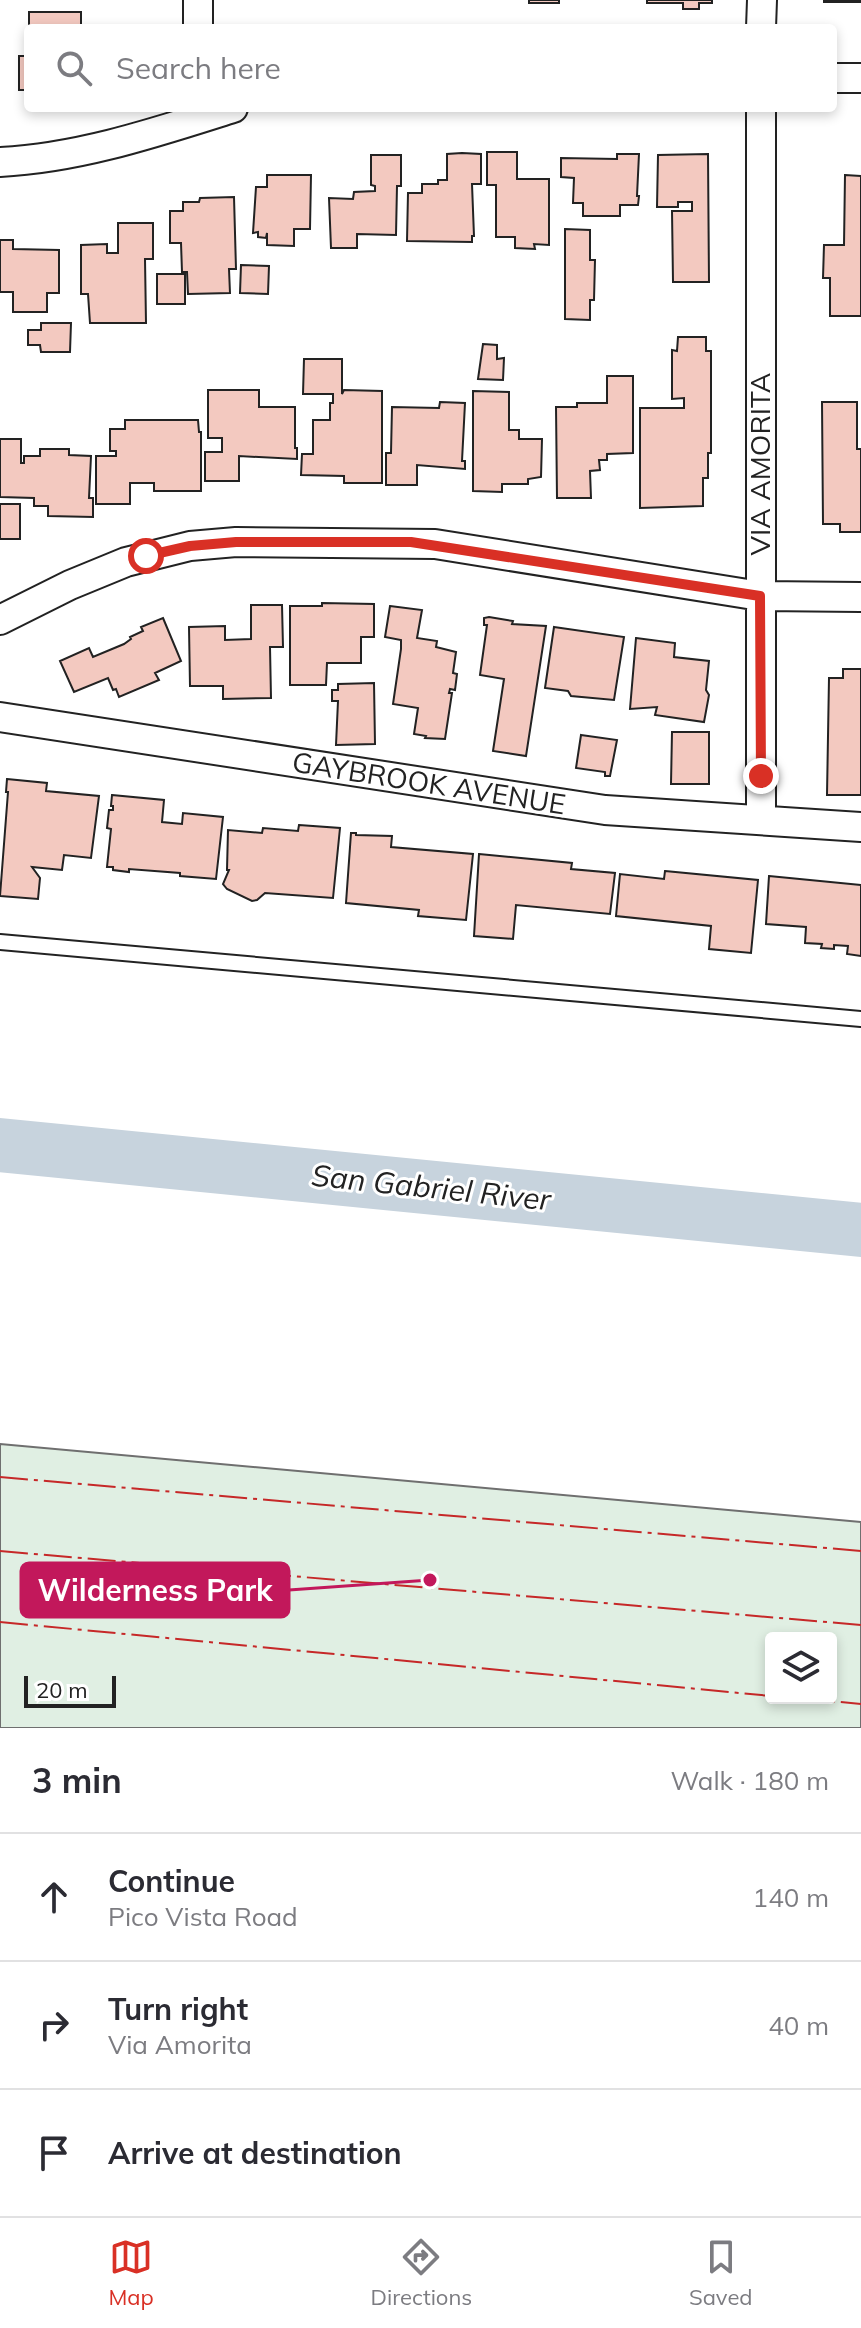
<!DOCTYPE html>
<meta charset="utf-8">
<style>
body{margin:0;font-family:Mulish,sans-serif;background:#f7f7f7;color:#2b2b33}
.controls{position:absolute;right:24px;bottom:24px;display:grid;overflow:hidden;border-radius:8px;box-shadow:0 4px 12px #0003}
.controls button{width:72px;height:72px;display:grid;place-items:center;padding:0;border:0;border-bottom:2px solid #e1e1e2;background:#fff;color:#2b2b33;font:40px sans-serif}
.scale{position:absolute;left:24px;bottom:20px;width:92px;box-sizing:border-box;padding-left:8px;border:4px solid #222;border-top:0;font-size:22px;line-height:28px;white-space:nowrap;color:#222;-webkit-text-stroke:6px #fff;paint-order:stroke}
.stop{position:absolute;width:24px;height:24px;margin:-18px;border:6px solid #d93025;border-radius:50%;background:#fff}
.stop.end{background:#d93025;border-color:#fff;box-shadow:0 2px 8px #0008}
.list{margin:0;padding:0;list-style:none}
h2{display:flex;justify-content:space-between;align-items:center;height:104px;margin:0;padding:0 32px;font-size:34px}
h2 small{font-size:26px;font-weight:400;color:#7c7c81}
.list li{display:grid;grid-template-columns:52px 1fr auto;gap:24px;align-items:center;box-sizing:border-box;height:128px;padding:0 32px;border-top:2px solid #e1e1e2}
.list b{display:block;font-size:30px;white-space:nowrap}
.list p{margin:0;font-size:26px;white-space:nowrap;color:#7c7c81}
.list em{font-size:26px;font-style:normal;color:#7c7c81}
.icon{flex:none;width:44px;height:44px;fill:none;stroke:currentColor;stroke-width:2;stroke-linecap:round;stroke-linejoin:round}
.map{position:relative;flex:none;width:861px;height:1728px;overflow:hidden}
.search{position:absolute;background:#fff;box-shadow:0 4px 12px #0003;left:24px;right:24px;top:24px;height:88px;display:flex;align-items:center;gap:20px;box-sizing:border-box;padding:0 28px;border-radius:8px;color:#7c7c81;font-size:30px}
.sheet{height:488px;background:#fff}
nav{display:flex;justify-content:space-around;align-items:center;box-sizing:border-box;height:112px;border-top:2px solid #e1e1e2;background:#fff;font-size:22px;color:#7c7c81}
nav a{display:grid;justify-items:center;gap:4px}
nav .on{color:#d93025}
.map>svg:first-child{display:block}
</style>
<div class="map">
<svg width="861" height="1728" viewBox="0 0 861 1728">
<rect width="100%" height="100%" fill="#fff"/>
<path fill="#e0efe3" stroke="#6f6f6f" stroke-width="2" fill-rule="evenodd" d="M 0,1444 L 861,1522 L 861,1728 L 0,1728 ZM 771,1638 L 831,1638 L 831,1698 L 771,1698 Z"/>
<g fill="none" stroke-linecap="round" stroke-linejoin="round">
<path stroke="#c7d3dd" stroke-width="54" d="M 0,1145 L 861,1230"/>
</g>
<path fill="#f3c9c0" stroke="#222" stroke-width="2" d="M 529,0 L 559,0 L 559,3 L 529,3 Z
M 647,0 L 712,0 L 712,3 L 699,3 L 699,9 L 683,9 L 683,3 L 647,3 Z
M 824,0 L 861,0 L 861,2 L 824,2 Z
M 29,12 L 81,12 L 81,28 L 29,28 Z
M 19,56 L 28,56 L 28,90 L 19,90 Z
M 487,152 L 517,152 L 517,179 L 549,179 L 549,245 L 534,244 L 535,249 L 515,248 L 515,237 L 496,237 L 496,185 L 487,185 Z
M 462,153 L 481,154 L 481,184 L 472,184 L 474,236 L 472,236 L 472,242 L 407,241 L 408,193 L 422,193 L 422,184 L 438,184 L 438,180 L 447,180 L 447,154 Z
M 617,154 L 639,154 L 637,196 L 639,196 L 638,205 L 620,205 L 620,216 L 583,216 L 583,203 L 573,203 L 574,178 L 561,177 L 561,158 L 617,159 Z
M 708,154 L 709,282 L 673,282 L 672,211 L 692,211 L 692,202 L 678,202 L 678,207 L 657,207 L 658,155 Z
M 371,155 L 401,155 L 401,186 L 397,186 L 396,235 L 357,234 L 357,248 L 331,248 L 329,198 L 353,199 L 354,192 L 375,191 L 375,186 L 371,185 Z
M 267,175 L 311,175 L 310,229 L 294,229 L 294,246 L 267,245 L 267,233 L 266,238 L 258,237 L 258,232 L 253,233 L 256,187 L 267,187 Z
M 845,175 L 861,176 L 861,316 L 830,316 L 830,278 L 823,278 L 824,245 L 844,245 Z
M 234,197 L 236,269 L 229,269 L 230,293 L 188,294 L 187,272 L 182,272 L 181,243 L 170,243 L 170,211 L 183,211 L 183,202 L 199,202 L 200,198 Z
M 118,223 L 153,223 L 153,259 L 145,259 L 146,323 L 90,323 L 88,294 L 81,294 L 81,245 L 107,244 L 107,253 L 118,253 Z
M 565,229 L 590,230 L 590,260 L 595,260 L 594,300 L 590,300 L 590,320 L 565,319 Z
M 0,240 L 13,240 L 13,249 L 59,250 L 59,293 L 47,293 L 47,312 L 13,312 L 13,292 L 0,292 Z
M 241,265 L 269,266 L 268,294 L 240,293 Z
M 157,274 L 185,274 L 185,304 L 157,304 Z
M 41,323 L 71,323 L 70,352 L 41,352 L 40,345 L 28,345 L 28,330 L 41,330 Z
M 678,337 L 706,337 L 706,351 L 711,351 L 711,453 L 708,453 L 708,478 L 703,478 L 703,506 L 640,508 L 640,408 L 684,408 L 684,398 L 672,399 L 672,350 L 677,351 Z
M 483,344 L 497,345 L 497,359 L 504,358 L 503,380 L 478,379 Z
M 304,359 L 342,359 L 342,394 L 344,390 L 382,391 L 382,483 L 344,483 L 344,476 L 301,475 L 302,454 L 313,454 L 313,420 L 330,420 L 330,403 L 333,403 L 333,394 L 303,394 Z
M 607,376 L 633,376 L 633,453 L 607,454 L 607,460 L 599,460 L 600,470 L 590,471 L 591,498 L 557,498 L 556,407 L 577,407 L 577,403 L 607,403 Z
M 208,390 L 259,390 L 259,407 L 295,407 L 295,448 L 297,448 L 297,459 L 239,456 L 239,481 L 205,481 L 205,452 L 222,452 L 222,438 L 208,438 Z
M 473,391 L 509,392 L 509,430 L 519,430 L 519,439 L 542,439 L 541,477 L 528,479 L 528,484 L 502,484 L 502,492 L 473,491 Z
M 440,402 L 465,403 L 462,461 L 465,461 L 465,469 L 417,465 L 417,485 L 386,485 L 386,453 L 391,453 L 392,407 L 439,408 Z
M 822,402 L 857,402 L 857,449 L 861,449 L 861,532 L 840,532 L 840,524 L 823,524 Z
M 125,420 L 198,420 L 199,432 L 201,432 L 201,491 L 154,491 L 154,483 L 130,483 L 130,504 L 96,504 L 96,456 L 116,456 L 116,451 L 110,451 L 110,429 L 125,429 Z
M 0,439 L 21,439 L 21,463 L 24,463 L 24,456 L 40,456 L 40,449 L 69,449 L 69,455 L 91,456 L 89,498 L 93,498 L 93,517 L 48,516 L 48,506 L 34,506 L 34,498 L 0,497 Z
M 0,504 L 20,504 L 20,539 L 0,539 Z
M 322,603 L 374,604 L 374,637 L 361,637 L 361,663 L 327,663 L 326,685 L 290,685 L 290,606 L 322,606 Z
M 251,605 L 282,605 L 283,647 L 270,647 L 271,698 L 223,699 L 223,686 L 190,686 L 189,627 L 225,626 L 225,640 L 251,639 Z
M 390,606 L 422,610 L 417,638 L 437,641 L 436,647 L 456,652 L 453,673 L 457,674 L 455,690 L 450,689 L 449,693 L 452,693 L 445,739 L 425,738 L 426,736 L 414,734 L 418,708 L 393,704 L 401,649 L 401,640 L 385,637 Z
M 489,617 L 513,621 L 512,624 L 546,626 L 526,756 L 493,751 L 504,679 L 480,675 L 487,625 L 484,625 L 484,618 Z
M 163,618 L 181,661 L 155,673 L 159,680 L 119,697 L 116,689 L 113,690 L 108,678 L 74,692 L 60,661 L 89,648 L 93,657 L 124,644 L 131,639 L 130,637 L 143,631 L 141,627 Z
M 554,627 L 624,637 L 614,700 L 571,696 L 568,691 L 545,688 Z
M 636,638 L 675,643 L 674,657 L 709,661 L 706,690 L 709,695 L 704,722 L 655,715 L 657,707 L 630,709 Z
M 843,669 L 861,669 L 861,795 L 827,795 L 829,678 L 843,678 Z
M 374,683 L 375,744 L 336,745 L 338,701 L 332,701 L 332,690 L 338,690 L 338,684 Z
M 672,732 L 709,732 L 709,784 L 671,784 Z
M 581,735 L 617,740 L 610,776 L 605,776 L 605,772 L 576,768 Z
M 7,779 L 47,783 L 46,791 L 99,796 L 91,858 L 64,855 L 62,870 L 32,867 L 40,878 L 38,899 L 0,896 L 8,792 L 6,792 Z
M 112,795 L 164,800 L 162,822 L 182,824 L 183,813 L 223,817 L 216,879 L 180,876 L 180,873 L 129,869 L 129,872 L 113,870 L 113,867 L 107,867 L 111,829 L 107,828 L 109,810 L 113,810 L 113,806 L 111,806 Z
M 299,825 L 340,828 L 333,898 L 265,893 L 257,900 L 252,901 L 227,889 L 223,884 L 229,870 L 227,870 L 228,830 L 262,833 L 263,828 L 298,831 Z
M 351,833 L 356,833 L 356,835 L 392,836 L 391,847 L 473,854 L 466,920 L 418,916 L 419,910 L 346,903 Z
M 479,854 L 572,863 L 571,869 L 615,873 L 610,914 L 516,905 L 513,939 L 474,936 Z
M 665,871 L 758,880 L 751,953 L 709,949 L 711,926 L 616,916 L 620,874 L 664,879 Z
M 769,876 L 861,885 L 861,956 L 847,954 L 848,946 L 834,945 L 834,949 L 821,948 L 822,944 L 805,943 L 806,927 L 766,924 Z"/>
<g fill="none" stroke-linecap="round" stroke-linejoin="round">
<defs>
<path id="lane" d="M 0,942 L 861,1019"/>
<path id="street" d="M 198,28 L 198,0
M 761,28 L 762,0
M 833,78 L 861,78
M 0,162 C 80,158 157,132 233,108
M 0,620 L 70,585 L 126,562 L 190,546 L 236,542 L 435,544 L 760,596 L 861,597
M 0,717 L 605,810 L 861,827
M 761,820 L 761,108"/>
</defs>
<use href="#lane" stroke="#222" stroke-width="18"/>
<use href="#street" stroke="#222" stroke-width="32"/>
<use href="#lane" stroke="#fff" stroke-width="14"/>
<use href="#street" stroke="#fff" stroke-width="28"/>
<path stroke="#c62828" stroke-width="2" stroke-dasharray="28 6 4 6" stroke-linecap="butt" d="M 0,1477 L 861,1551
M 0,1551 L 861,1625
M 0,1622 L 771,1696
M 797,1698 L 861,1704"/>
</g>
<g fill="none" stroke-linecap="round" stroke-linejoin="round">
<path stroke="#d93025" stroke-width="10" d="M 146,556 L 190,546 L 236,542 L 411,542 L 760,596 L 761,776"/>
</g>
<g text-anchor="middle" stroke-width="6" stroke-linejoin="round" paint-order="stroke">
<g font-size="28" fill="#222" stroke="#fff">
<text transform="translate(760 464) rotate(-90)" y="10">VIA AMORITA</text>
<text transform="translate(429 783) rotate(9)" y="10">GAYBROOK AVENUE</text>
</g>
<g font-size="30" font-style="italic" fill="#222" stroke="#fff">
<text transform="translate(431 1188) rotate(6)" y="10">San Gabriel River</text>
</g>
</g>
<path fill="none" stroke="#c2185b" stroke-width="3" d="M430 1580L289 1590"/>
<circle fill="#c2185b" stroke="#fff" stroke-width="3" cx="430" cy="1580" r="8"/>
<rect fill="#c2185b" stroke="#c2185b" stroke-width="3" x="21" y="1563" width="268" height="54" rx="8"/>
<g font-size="30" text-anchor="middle" font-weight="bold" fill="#fff">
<text x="155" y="1601">Wilderness Park</text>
</g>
</svg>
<div class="controls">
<button><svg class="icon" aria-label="layers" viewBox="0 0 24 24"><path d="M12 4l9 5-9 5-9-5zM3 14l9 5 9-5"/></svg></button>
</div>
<div class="scale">20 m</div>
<div class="stop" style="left:146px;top:556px"></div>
<div class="stop end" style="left:761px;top:776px"></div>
<div class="search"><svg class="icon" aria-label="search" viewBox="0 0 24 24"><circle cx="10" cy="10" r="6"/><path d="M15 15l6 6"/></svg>Search here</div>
</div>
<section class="sheet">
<h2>3 min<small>Walk · 180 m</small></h2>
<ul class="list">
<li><svg class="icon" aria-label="ahead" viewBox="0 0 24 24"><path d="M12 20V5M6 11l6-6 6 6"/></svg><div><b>Continue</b><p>Pico Vista Road</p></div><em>140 m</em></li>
<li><svg class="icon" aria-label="right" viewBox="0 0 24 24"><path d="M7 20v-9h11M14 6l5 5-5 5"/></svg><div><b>Turn right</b><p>Via Amorita</p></div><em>40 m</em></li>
<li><svg class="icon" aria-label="arrive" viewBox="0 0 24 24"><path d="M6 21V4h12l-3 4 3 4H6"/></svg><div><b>Arrive at destination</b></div></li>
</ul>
</section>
<nav>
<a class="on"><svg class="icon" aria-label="map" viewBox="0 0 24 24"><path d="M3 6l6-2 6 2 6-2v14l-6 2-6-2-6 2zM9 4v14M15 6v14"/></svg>Map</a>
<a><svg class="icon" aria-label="directions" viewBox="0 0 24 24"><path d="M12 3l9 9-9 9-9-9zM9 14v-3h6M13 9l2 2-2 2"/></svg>Directions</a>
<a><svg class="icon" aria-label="saved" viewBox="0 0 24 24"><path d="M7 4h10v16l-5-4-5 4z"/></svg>Saved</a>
</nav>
